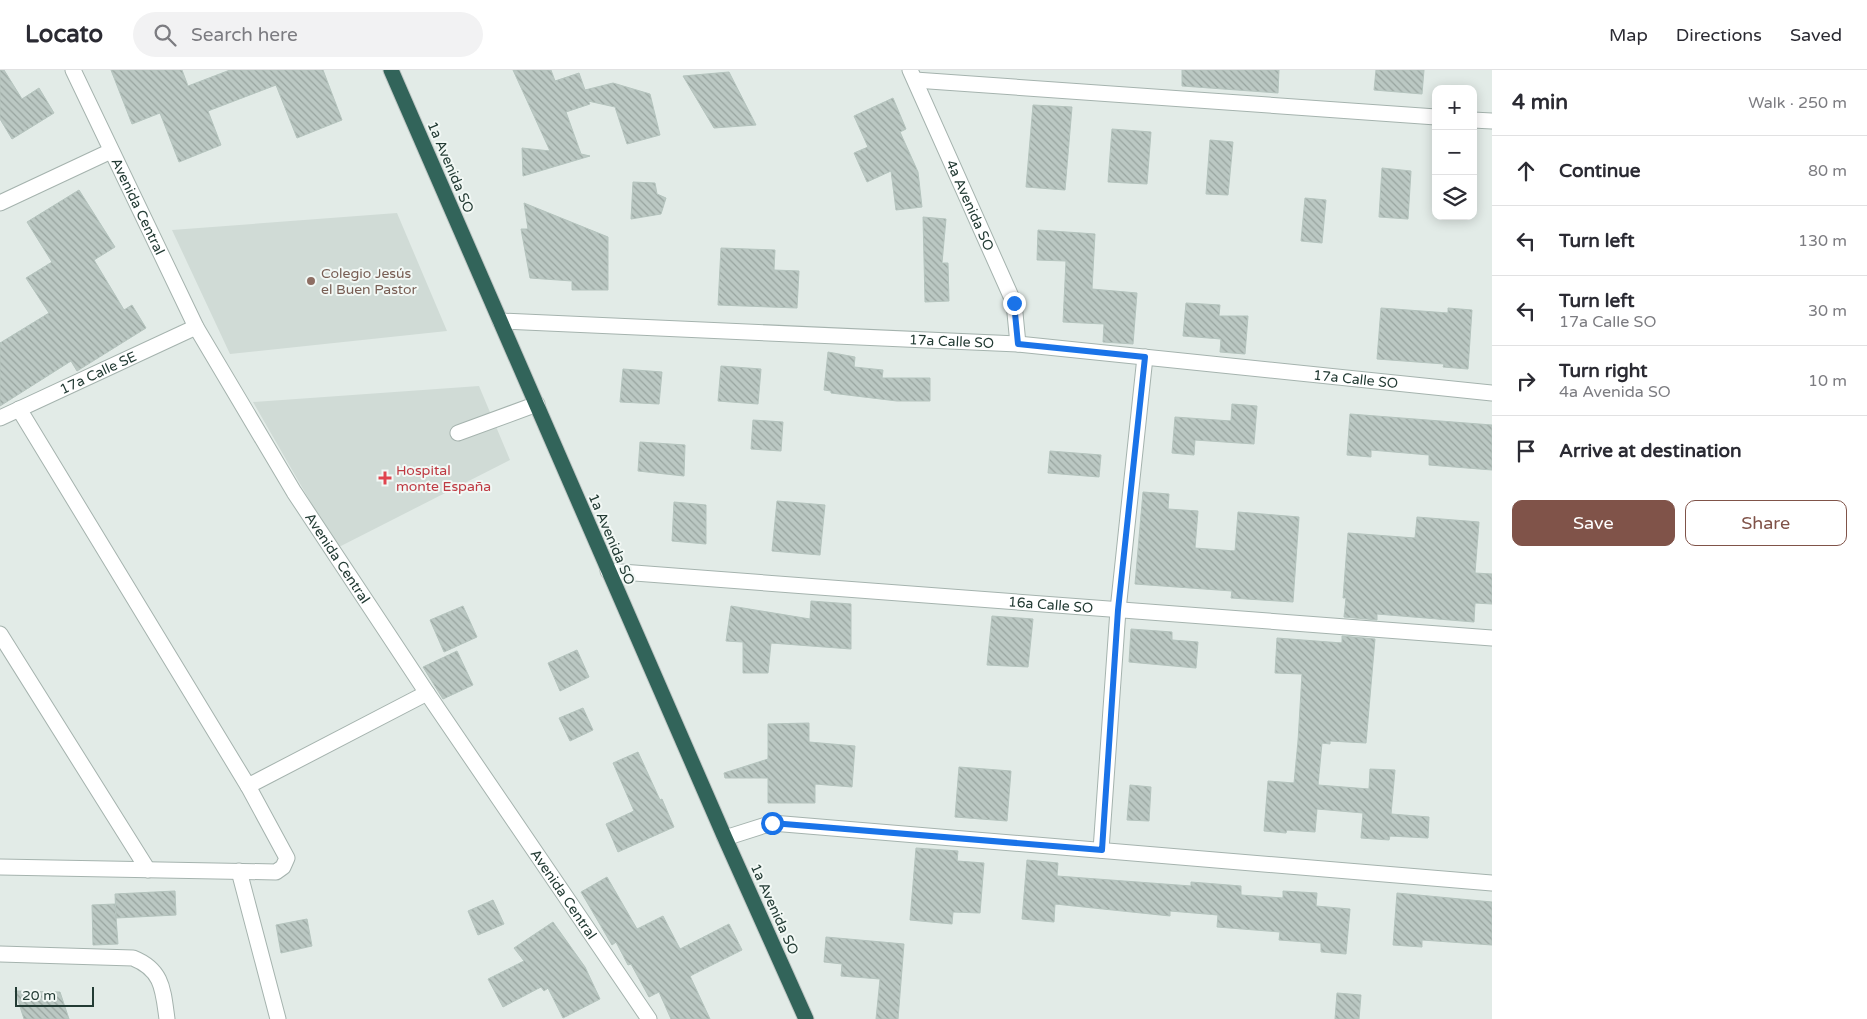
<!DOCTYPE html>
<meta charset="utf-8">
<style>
body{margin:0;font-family:"Varela Round",sans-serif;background:#f2f2f3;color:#2b2b33}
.controls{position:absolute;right:15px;top:15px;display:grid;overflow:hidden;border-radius:10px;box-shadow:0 2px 12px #0003}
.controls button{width:45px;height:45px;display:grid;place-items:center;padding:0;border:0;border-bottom:1px solid #e1e1e2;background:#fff;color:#2b2b33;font:25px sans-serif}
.scale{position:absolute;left:15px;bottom:12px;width:79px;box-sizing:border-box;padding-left:5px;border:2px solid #233b34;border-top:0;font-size:14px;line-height:18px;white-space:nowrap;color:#233b34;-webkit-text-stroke:4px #f2f8f5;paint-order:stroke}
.stop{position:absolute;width:15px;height:15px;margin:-11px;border:4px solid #1a73e8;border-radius:50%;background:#fff}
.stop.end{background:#1a73e8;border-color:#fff;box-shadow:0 1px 5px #0008}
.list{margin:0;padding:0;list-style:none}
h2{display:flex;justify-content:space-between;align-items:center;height:65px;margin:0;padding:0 20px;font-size:21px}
h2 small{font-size:16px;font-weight:400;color:#7c7c81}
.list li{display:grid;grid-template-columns:32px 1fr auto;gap:15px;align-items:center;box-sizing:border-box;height:70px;padding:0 20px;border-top:1px solid #e1e1e2}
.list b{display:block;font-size:19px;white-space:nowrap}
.list p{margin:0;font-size:16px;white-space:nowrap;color:#7c7c81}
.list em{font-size:16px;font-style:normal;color:#7c7c81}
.actions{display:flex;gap:10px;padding:15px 20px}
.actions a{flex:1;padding:11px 0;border:1px solid #805349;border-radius:10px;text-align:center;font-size:18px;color:#805349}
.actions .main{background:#805349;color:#fff}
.icon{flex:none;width:28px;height:28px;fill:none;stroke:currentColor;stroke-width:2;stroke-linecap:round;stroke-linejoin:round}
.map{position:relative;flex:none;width:1492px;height:949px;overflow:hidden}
header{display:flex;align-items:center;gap:30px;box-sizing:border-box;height:70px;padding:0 25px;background:#fff;border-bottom:1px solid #e1e1e2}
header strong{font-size:24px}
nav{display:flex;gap:28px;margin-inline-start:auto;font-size:18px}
.search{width:350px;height:45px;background:#f2f2f3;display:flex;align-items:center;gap:12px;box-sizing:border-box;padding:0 18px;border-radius:28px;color:#7c7c81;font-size:19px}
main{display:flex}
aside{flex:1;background:#fff}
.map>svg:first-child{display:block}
</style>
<header>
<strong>Locato</strong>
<div class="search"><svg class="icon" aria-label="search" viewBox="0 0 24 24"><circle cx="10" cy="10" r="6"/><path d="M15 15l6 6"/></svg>Search here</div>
<nav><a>Map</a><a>Directions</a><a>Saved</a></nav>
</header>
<main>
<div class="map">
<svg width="1492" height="949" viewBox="0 0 1492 949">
<defs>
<pattern id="building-back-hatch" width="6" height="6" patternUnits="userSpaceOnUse" patternTransform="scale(1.25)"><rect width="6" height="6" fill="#bbc8c3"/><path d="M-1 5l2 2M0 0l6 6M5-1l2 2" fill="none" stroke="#98a49f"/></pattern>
</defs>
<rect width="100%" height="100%" fill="#e2ebe7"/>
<path fill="#d0dbd6" d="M 397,143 L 447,261 L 230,284 L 172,160 Z
M 479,316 L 510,390 L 337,478 L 253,332 Z"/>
<path fill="url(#building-back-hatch)" stroke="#b5c4be" d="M 0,0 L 4,0 L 22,29 L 39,18 L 54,43 L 12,69 L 0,49 Z
M 111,0 L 182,0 L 188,16 L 230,0 L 323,0 L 342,50 L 297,68 L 276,15 L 208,41 L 221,75 L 179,92 L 160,43 L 132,54 Z
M 513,0 L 551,0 L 555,11 L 579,3 L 585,20 L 613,13 L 650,24 L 660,65 L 627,74 L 615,37 L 588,31 L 590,34 L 566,42 L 581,84 L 590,86 L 523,106 L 522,78 L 550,81 Z
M 1182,0 L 1279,0 L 1278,23 L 1182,16 Z
M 1376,0 L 1424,0 L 1422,24 L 1374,20 Z
M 729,2 L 756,55 L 714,58 L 683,6 Z
M 893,28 L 906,59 L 900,62 L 918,102 L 922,137 L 896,140 L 891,101 L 867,112 L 854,83 L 868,77 L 854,46 Z
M 1033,35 L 1072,37 L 1065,120 L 1026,117 Z
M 1112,59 L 1151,62 L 1147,114 L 1108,112 Z
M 1210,70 L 1233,72 L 1228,125 L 1206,124 Z
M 1382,98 L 1411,101 L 1408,149 L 1379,147 Z
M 633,112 L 655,113 L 657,124 L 666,128 L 661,144 L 631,149 Z
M 79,120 L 115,177 L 94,190 L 124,240 L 132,235 L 146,258 L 77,301 L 71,291 L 0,336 L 0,273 L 49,243 L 26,208 L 52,192 L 27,152 Z
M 1305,128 L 1326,130 L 1322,173 L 1301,171 Z
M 524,133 L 608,167 L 608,220 L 572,220 L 572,211 L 530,208 L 521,159 L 528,159 Z
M 923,147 L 946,149 L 942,193 L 948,193 L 949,231 L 925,232 Z
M 1038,160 L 1095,164 L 1092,219 L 1137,223 L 1133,274 L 1103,272 L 1104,254 L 1063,252 L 1066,191 L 1037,190 Z
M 721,178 L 775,180 L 774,200 L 799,201 L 797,238 L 718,235 Z
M 1186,233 L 1220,235 L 1219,246 L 1248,246 L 1245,284 L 1220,282 L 1221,269 L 1183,266 Z
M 1381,238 L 1448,243 L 1448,238 L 1472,240 L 1468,299 L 1443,297 L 1444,294 L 1377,289 Z
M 828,282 L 855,287 L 854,297 L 883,300 L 882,308 L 930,308 L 930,331 L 897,331 L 831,323 L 831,321 L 824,320 Z
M 721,296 L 761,299 L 758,334 L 718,331 Z
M 623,299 L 662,302 L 659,334 L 620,332 Z
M 1232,334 L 1257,336 L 1254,374 L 1195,370 L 1194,385 L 1172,383 L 1175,347 L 1231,351 Z
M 1350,344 L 1492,355 L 1492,400 L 1429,395 L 1429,385 L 1371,380 L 1371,387 L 1347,385 Z
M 753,350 L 783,352 L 781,381 L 751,379 Z
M 640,372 L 685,375 L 684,406 L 638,401 Z
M 1050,381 L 1101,385 L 1099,407 L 1048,403 Z
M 1143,422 L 1169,424 L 1168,439 L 1198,441 L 1195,478 L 1235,481 L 1238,442 L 1299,447 L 1293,532 L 1231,528 L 1232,521 L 1135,514 Z
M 777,431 L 825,435 L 820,485 L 772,481 Z
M 674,432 L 706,435 L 706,474 L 672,471 Z
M 1417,447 L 1479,452 L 1475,503 L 1492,504 L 1492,534 L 1475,533 L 1474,552 L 1377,544 L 1377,550 L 1344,547 L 1346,528 L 1343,528 L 1348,463 L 1415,468 Z
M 811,531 L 851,534 L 851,579 L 771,573 L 768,603 L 743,603 L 743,572 L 726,571 L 731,536 L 810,549 Z
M 463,536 L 477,567 L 444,582 L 430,550 Z
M 992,546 L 1033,549 L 1028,597 L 987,595 Z
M 1131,559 L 1172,562 L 1172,570 L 1198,572 L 1196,598 L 1129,592 Z
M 1342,566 L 1375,569 L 1366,673 L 1330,671 L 1330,674 L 1322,673 L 1318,715 L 1369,719 L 1370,699 L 1395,700 L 1391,744 L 1429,747 L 1428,768 L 1390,766 L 1389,770 L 1361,768 L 1363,743 L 1317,739 L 1315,762 L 1287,760 L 1286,763 L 1264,761 L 1268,711 L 1294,713 L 1298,671 L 1302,604 L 1275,603 L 1277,568 L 1342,573 Z
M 577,580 L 589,607 L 560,621 L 548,593 Z
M 457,581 L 473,615 L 443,629 L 423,597 Z
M 583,638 L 593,660 L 570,671 L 559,648 Z
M 809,653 L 809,672 L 855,676 L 852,717 L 815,714 L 815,733 L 768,733 L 768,708 L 725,708 L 724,703 L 768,689 L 768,654 Z
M 638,682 L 660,730 L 662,729 L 674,757 L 618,782 L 606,754 L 634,741 L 613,693 Z
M 959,697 L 1011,701 L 1007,751 L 955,747 Z
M 1130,715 L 1151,717 L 1149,751 L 1127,750 Z
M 916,778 L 958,781 L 957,791 L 984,793 L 980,843 L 953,842 L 952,854 L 910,850 Z
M 1027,790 L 1058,793 L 1057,806 L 1191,816 L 1191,812 L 1241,816 L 1241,825 L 1283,828 L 1283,821 L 1317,823 L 1316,836 L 1350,839 L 1346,884 L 1321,882 L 1321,873 L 1279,870 L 1280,862 L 1217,857 L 1218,845 L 1170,841 L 1170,846 L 1055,834 L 1054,852 L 1022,849 Z
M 607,807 L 637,859 L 663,846 L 680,879 L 729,854 L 742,880 L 690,906 L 710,949 L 671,949 L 659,922 L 649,927 L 631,894 L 628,895 L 616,872 L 612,875 L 581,822 Z
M 175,821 L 176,845 L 116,848 L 115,824 Z
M 1397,823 L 1492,832 L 1492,875 L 1422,870 L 1422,877 L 1393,875 Z
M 493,830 L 504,854 L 478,865 L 468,841 Z
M 115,834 L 118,874 L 93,875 L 92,835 Z
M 307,849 L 312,876 L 281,883 L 276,855 Z
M 553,852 L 585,897 L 600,929 L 563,948 L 548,918 L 544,921 L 541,917 L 503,937 L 488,909 L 524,891 L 514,878 Z
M 826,867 L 904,874 L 898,949 L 876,949 L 880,909 L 841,906 L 842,894 L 824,892 Z
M 15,921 L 60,922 L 69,949 L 24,949 Z
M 1337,923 L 1361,925 L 1359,949 L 1335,949 Z"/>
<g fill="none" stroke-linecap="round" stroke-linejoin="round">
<defs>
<g id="minor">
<path id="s1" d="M 73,0 L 196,257 L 294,422 L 427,623 L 649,949"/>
<path id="s2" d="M 910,0 L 1014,233 L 1018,274"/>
<path d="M 915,10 L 1436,47"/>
<path d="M 1473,50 L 1492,51"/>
<path d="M 0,133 L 111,81"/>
<path id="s3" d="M 500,251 L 1018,274 L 1492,323"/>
<path d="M 19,339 L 248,716 L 427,623"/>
<path id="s4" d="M 0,348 L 196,257"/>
<path d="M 458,363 L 537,334"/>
<path id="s5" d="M 608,501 L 1492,568"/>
<path d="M 0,564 L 148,800"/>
<path d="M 725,768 L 772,753 L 1492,813"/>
<path d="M 1101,780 L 1118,540 L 1145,287"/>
<path d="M 0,797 L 276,802 L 283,797 L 287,788 L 248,716"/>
<path d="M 239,801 L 278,949"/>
<path d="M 0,884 L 133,888 C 163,900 163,920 167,949"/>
</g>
<path id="highway" d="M 391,0 L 725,768 L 806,949"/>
</defs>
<use href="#minor" stroke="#a5b3ae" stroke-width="17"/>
<use href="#highway" stroke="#c1c8c6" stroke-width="17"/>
<use href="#minor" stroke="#fff" stroke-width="15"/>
<use href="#highway" stroke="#32645a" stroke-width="15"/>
</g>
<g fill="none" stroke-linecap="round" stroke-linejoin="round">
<path stroke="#1a73e8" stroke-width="6" d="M 772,753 L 1102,780 L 1118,540 L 1145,287 L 1018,274 L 1014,233"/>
</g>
<circle fill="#8d6e63" stroke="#f2f8f5" stroke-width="2" cx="311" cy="211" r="5"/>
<path fill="#e0444e" stroke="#f2f8f5" stroke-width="2" d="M382.5 400.5h5v5h5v5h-5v5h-5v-5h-5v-5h5z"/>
<g text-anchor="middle" stroke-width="4" stroke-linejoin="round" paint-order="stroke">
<g font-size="14" fill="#233b34" stroke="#f2f8f5">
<text transform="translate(451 97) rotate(67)" y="5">1a Avenida SO</text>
<text dy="5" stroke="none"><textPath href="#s2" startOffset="148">4a Avenida SO</textPath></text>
<text dy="5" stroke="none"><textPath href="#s1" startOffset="151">Avenida Central</textPath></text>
<text dy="5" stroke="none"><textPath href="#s3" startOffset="452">17a Calle SO</textPath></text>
<text dy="5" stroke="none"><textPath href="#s4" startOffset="108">17a Calle SE</textPath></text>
<text dy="5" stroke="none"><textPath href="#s3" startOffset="858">17a Calle SO</textPath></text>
<text transform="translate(612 469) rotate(67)" y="5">1a Avenida SO</text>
<text dy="5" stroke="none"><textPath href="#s1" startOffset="556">Avenida Central</textPath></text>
<text dy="5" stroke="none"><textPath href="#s5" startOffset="444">16a Calle SO</textPath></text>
<text dy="5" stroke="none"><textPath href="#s1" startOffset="961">Avenida Central</textPath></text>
<text transform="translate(775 839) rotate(66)" y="5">1a Avenida SO</text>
</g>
<g font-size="14" fill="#785e54" stroke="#f2f8f5" text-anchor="start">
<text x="321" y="208">Colegio Jesús<tspan x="321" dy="16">el Buen Pastor</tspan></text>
</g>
<g font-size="14" fill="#be3a42" stroke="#f2f8f5" text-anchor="start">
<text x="396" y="405">Hospital<tspan x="396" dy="16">monte España</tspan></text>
</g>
</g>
</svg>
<div class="controls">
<button>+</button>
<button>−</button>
<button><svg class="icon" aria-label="layers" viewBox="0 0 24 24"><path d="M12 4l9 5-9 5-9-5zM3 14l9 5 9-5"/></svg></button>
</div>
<div class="scale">20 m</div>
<div class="stop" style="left:772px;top:753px"></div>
<div class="stop end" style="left:1014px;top:233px"></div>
</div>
<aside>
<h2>4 min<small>Walk · 250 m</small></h2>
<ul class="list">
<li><svg class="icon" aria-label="ahead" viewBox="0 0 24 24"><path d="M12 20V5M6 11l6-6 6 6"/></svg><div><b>Continue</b></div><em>80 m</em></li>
<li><svg class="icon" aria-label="left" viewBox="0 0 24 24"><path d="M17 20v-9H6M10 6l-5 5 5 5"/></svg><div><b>Turn left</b></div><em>130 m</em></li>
<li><svg class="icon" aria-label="left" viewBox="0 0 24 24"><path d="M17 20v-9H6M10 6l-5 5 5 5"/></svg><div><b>Turn left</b><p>17a Calle SO</p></div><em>30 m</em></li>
<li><svg class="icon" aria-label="right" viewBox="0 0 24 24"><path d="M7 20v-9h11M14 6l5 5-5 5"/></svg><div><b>Turn right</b><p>4a Avenida SO</p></div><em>10 m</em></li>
<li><svg class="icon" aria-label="arrive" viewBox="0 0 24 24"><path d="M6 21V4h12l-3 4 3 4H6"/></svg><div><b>Arrive at destination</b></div></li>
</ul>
<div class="actions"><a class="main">Save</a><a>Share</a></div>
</aside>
</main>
